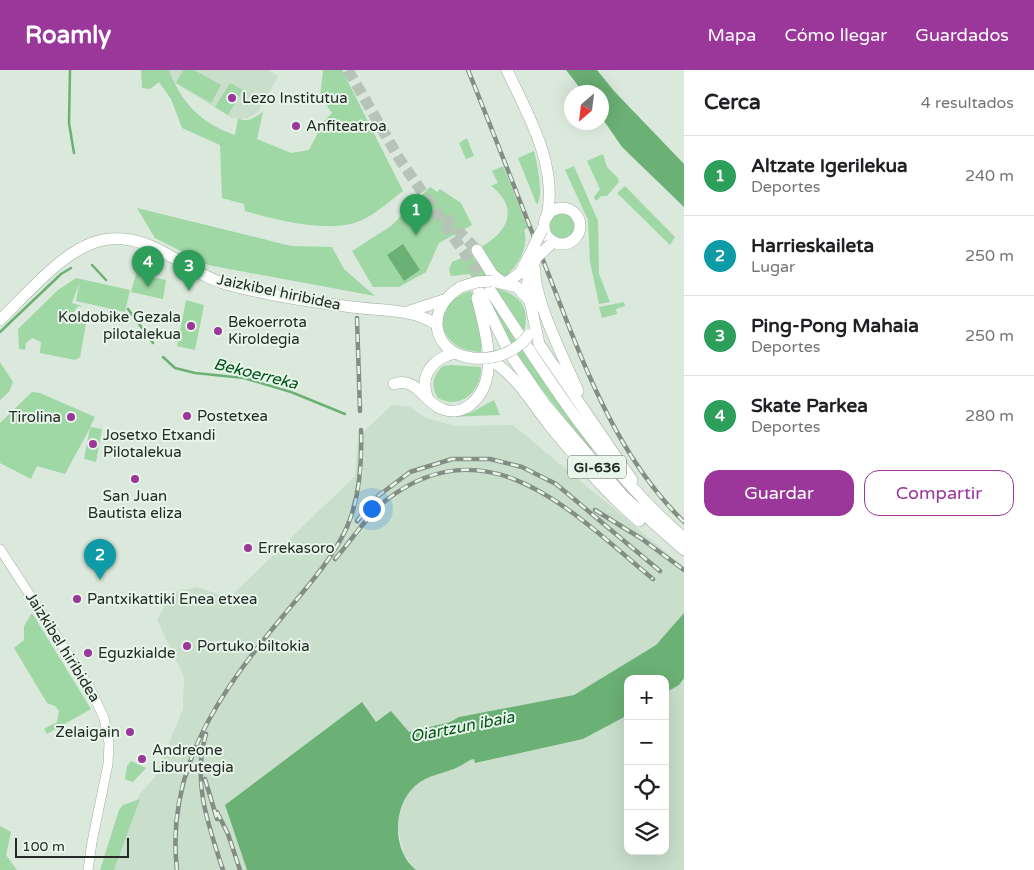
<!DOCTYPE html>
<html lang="es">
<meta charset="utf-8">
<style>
body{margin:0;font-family:"Varela Round",sans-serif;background:#f6f6f6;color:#202124}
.controls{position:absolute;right:15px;bottom:15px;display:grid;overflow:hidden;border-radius:10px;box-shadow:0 5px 20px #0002}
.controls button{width:45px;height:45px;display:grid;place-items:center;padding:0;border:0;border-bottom:1px solid #e0e0e0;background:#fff;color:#202124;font:25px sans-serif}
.compass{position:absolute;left:564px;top:15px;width:45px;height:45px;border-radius:50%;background:#fff;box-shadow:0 5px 20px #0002;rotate:208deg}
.scale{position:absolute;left:15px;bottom:12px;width:114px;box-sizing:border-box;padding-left:5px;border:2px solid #242a25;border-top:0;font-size:14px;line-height:18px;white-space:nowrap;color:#242a25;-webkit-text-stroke:4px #e7f6e8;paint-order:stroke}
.you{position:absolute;left:371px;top:438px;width:18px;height:18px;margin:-12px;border:4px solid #fff;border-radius:50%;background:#1a73e8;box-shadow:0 0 0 8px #1a73e833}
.badge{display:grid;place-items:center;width:32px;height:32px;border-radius:50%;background:#9b369b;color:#fff;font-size:16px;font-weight:700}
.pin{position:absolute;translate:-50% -41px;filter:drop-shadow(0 1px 2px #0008)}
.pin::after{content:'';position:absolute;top:26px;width:18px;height:15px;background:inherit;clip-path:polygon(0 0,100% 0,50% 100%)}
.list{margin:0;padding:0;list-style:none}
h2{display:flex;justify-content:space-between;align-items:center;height:65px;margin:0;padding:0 20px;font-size:21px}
h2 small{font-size:16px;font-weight:400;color:#757577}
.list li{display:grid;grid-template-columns:32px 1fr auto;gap:15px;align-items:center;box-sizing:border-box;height:80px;padding:0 20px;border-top:1px solid #e0e0e0}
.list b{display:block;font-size:19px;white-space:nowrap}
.list p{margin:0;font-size:16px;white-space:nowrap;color:#757577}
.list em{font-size:16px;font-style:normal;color:#757577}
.actions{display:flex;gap:10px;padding:15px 20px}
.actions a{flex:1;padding:11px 0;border:1px solid #9b369b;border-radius:15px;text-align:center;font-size:18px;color:#9b369b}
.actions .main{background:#9b369b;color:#fff}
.icon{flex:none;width:28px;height:28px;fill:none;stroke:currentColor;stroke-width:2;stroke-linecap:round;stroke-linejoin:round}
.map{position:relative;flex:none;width:684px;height:800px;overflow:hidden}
header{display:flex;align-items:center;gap:30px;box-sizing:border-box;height:70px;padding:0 25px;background:#9b369b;color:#fff}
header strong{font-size:24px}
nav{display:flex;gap:28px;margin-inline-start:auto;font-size:18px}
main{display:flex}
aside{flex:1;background:#fff}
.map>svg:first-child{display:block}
</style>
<header>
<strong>Roamly</strong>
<nav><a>Mapa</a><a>Cómo llegar</a><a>Guardados</a></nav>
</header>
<main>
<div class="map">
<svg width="684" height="800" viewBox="0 0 684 800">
<rect width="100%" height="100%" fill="#dae9db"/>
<path fill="#c9decb" d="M 169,0 L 268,0 L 278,6 L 258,42 L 247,49 L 232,48 L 175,13 Z
M 392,335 L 410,337 L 426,348 L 455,356 L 513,355 L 684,497 L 684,543 L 656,575 L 574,625 L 459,647 L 450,652 L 409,662 L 376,652 L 362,633 L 225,735 L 247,800 L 111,800 L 139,725 L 155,707 L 183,639 L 184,607 L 157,550 L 172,523 L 197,517 L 229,528 L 355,406 L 358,367 Z
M 684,608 L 684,800 L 416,800 L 412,796 L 404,784 L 397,756 L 400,742 L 406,727 L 414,716 L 431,705 L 460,696 L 467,691 L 474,689 L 476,693 L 583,669 L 628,645 L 628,781 L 665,781 L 665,623 L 679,615 Z"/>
<path fill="#9fd7a5" d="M 141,0 L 169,0 C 182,34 201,53 235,65 L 238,48 C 247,54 255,47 263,42 L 257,69 L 291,83 L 309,80 L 324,51 L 332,43 L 320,26 L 323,0 L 342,0 L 403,121 C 391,130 379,141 366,148 C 335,166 277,150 245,141 L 244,134 L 222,128 L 220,75 L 182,58 L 171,29 L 159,12 L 150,19 L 142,18 Z
M 183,0 L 194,0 L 221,15 L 211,33 L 176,13 Z
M 230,13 L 243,20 L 228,45 L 215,37 Z
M 467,68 L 474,86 L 466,89 L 459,73 Z
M 534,81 C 537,93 544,125 537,135 L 518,88 Z
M 603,84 L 607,97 L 618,108 L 619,112 L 607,126 L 601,126 L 596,131 L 594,127 L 600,119 L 587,91 Z
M 503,96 L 528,158 L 524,160 C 529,174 520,192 510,202 L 511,204 L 506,206 L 497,204 L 481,177 C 508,162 520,138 491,116 L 498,113 L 492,101 Z
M 574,96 L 598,151 L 599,204 L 610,232 L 599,234 L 590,192 L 588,150 L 565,100 Z
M 625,116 L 675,167 L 670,175 L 617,123 Z
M 430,117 L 437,122 L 440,119 L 461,133 L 472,155 L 439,173 L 426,202 L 399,217 L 373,217 L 352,181 L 391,156 Z
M 137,138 L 291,176 L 332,177 L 344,199 L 375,226 L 208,195 L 155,168 Z
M549 156a13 13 0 1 1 26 0a13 13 0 1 1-26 0Z
M 471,184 L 488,206 L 472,208 L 470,204 L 451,206 L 449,200 L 452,192 Z
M 136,204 L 166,210 L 163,229 L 131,222 Z
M 76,208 L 130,220 L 125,242 L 76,231 L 79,214 L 72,233 L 82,236 L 77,237 L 73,244 L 75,248 L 83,251 L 82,254 L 86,254 L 80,287 L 75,290 L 40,283 L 41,272 L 32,268 L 26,273 L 25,280 L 19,279 L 18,259 L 58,220 Z
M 495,218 C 518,224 531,236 524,261 Z
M 471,221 C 477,240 483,262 481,282 C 436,281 428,233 471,221 Z
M 491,229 L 593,379 L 591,380 L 522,295 L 489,231 Z
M 186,230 L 204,235 L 195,280 L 177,276 Z
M 624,232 L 625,236 L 616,239 L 617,244 L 602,248 L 599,237 Z
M 0,292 L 13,312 L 9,322 L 0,330 Z
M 451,295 L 481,297 C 482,321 460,341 438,328 C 430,316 433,305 443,296 Z
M 32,322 L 40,323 L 95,347 L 90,357 L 102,359 L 96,392 L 84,389 L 90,358 L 65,404 L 37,396 L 31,409 L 0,393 L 0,353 Z
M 494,330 L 500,345 L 450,347 L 470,343 Z
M 32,543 L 91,639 L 47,664 L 44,659 L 57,652 L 59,641 L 55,636 L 47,633 L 14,578 L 24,570 L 24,556 Z
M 131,691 L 146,698 L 133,712 L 125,709 L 127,696 Z
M 140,729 L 114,800 L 100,800 L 119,740 L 123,735 Z
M 0,756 L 11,762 L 6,785 L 17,800 L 0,800 Z"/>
<path fill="#6bb075" d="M 566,0 L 597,0 L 614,21 L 684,94 L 684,137 L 622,77 L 602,48 L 602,22 L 583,22 Z
M 403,174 L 420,200 L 404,211 L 387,185 Z
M 684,543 L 684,608 L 679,615 L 665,623 L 665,609 L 628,609 L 628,645 L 583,669 L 475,693 L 474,689 C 468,690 466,693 460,696 C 445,704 428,704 415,716 C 392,737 392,781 416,800 L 247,800 L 225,735 L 362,632 L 376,652 L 391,641 L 409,662 L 450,652 L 459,647 L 574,625 L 656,575 Z"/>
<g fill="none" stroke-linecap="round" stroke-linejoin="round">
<path stroke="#6bb075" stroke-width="2.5" d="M 70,0 L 69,53 L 74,83
M 92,195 L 106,210
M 128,239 L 153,273
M 0,262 L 61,204 L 71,198
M 163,287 L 175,298 L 195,303 L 244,308 L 291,322 L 345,344"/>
<path stroke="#b6c3b7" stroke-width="11" stroke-dasharray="11 5.5" stroke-linecap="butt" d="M 348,0 L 400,90 L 488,217
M 445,147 L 477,180"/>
<defs>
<path id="minor" d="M 0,479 L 89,616 L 104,648 L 109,673 L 108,694 L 92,772 L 88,800"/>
<path id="major" d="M 507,0 C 528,46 558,94 547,147
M544 156a18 18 0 1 1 36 0a18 18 0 1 1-36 0Z
M 477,180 L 492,204 L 502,212
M 537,187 L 529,203 L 527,217 L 539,274 L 632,410
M 535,200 C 534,230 565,291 578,321
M 492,211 L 517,217 L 529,230
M 506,213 L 520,203 L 530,184
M 461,217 C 426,237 429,282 472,288
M 478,219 L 510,284 L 544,333 L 623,426 L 684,480
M 490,220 C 549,310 602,397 684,468
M 410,241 L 444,230
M 0,250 C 27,224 66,177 103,170 C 152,161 182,201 226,214 C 266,225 310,232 352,237 C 381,241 411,238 436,254
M 498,295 C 519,310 534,336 550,356 C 578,390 605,422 639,451
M 394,314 C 417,306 424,333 442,339 C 452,343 463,341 471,334 C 501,310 485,259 477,228
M 428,329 C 418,306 433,288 455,283"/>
</defs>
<use href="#minor" stroke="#a0aea1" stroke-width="10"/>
<use href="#major" stroke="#a0aea1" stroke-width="12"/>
<use href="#minor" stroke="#fff" stroke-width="9"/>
<use href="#major" stroke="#fff" stroke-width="11"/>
<defs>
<path id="rail" d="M 468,0 C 496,69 523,139 550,208 C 584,295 615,384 684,452
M 357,248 L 360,341
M 595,440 L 642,469 L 684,500
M 357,451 L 378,426 L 410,402 L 452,389 L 490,389 L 522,397 L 556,414 L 660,501
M 335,489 C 352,470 366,447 385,431 C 489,350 575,445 653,509
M 206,664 C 192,712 208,754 223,800
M 205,709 L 217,749
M 217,742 L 228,764 L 240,800
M 177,800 C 165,698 221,621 283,546 C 306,518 332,490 347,457 C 360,427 362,392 361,360"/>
</defs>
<use href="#rail" stroke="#838d84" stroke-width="4.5"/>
<use href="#rail" stroke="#e7f6e8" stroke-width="2.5" stroke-dasharray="8" stroke-linecap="butt"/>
<defs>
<path id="major-bridge" d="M 530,184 L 542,160
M 537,187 L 551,174
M 461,217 L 477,212 L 492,211
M 472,288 C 494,290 515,283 529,265"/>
</defs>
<use href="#major-bridge" stroke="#a0aea1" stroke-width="12" stroke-linecap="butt"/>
<use href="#major-bridge" stroke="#fff" stroke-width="11"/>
</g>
<g fill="#9b369b" stroke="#e7f6e8" stroke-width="2">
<circle cx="232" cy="28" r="5"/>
<circle cx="296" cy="56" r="5"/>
<circle cx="191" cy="256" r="5"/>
<circle cx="218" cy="261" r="5"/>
<circle cx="187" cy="346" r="5"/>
<circle cx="71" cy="347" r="5"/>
<circle cx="93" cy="374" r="5"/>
<circle cx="135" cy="409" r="5"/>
<circle cx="248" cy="478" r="5"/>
<circle cx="77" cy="529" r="5"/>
<circle cx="187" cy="576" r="5"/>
<circle cx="88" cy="583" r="5"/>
<circle cx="130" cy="662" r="5"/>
<circle cx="142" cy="689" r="5"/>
</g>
<g text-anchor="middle" stroke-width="4" stroke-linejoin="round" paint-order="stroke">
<rect fill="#e7f6e8" stroke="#5e6760" stroke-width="1" x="568" y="385.5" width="58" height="23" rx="4"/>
<g font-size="14" font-weight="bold" fill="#242a25">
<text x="597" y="402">GI-636</text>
</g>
<g font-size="15" fill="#242a25" stroke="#e7f6e8" text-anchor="start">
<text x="242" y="33">Lezo Institutua</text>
<text x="306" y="61">Anfiteatroa</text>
<text x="181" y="252" text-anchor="end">Koldobike Gezala<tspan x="181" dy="17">pilotalekua</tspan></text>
<text x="228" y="257">Bekoerrota<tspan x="228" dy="17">Kiroldegia</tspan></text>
<text x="197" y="351">Postetxea</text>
<text x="61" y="352" text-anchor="end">Tirolina</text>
<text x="103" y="370">Josetxo Etxandi<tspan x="103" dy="17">Pilotalekua</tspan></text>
<text x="135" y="431" text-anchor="middle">San Juan<tspan x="135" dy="17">Bautista eliza</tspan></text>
<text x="258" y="483">Errekasoro</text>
<text x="87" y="534">Pantxikattiki Enea etxea</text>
<text x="197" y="581">Portuko biltokia</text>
<text x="98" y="588">Eguzkialde</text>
<text x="120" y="667" text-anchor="end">Zelaigain</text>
<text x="152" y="685">Andreone<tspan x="152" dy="17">Liburutegia</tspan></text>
</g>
<g font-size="15" fill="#242a25" stroke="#e7f6e8">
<text transform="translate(279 222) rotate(12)" y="5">Jaizkibel hiribidea</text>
<text transform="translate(63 577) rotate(58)" y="5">Jaizkibel hiribidea</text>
</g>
<g font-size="16" font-style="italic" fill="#00531b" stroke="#e7f6e8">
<text transform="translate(256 303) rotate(14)" y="6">Bekoerreka</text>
<text transform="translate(462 656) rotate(-11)" y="6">Oiartzun ibaia</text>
</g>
</g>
</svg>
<div class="controls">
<button>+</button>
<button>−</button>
<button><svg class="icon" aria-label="locate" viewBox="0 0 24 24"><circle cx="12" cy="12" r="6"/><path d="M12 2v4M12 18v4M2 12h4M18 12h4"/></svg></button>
<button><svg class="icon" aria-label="layers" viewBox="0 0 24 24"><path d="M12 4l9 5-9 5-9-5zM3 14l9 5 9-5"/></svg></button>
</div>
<svg class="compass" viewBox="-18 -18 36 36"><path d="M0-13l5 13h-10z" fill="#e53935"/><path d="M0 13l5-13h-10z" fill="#757577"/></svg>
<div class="scale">100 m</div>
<div class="you"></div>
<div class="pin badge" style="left:416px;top:165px;background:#2e9e5b">1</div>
<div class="pin badge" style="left:100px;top:510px;background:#0f9aa8">2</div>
<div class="pin badge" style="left:189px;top:221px;background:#2e9e5b">3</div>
<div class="pin badge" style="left:148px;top:217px;background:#2e9e5b">4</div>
</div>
<aside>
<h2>Cerca<small>4 resultados</small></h2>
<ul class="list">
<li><span class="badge" style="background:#2e9e5b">1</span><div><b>Altzate Igerilekua</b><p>Deportes</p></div><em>240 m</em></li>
<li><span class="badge" style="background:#0f9aa8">2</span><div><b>Harrieskaileta</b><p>Lugar</p></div><em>250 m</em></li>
<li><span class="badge" style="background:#2e9e5b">3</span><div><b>Ping-Pong Mahaia</b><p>Deportes</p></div><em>250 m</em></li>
<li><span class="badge" style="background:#2e9e5b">4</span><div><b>Skate Parkea</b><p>Deportes</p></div><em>280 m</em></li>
</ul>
<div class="actions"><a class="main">Guardar</a><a>Compartir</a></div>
</aside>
</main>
